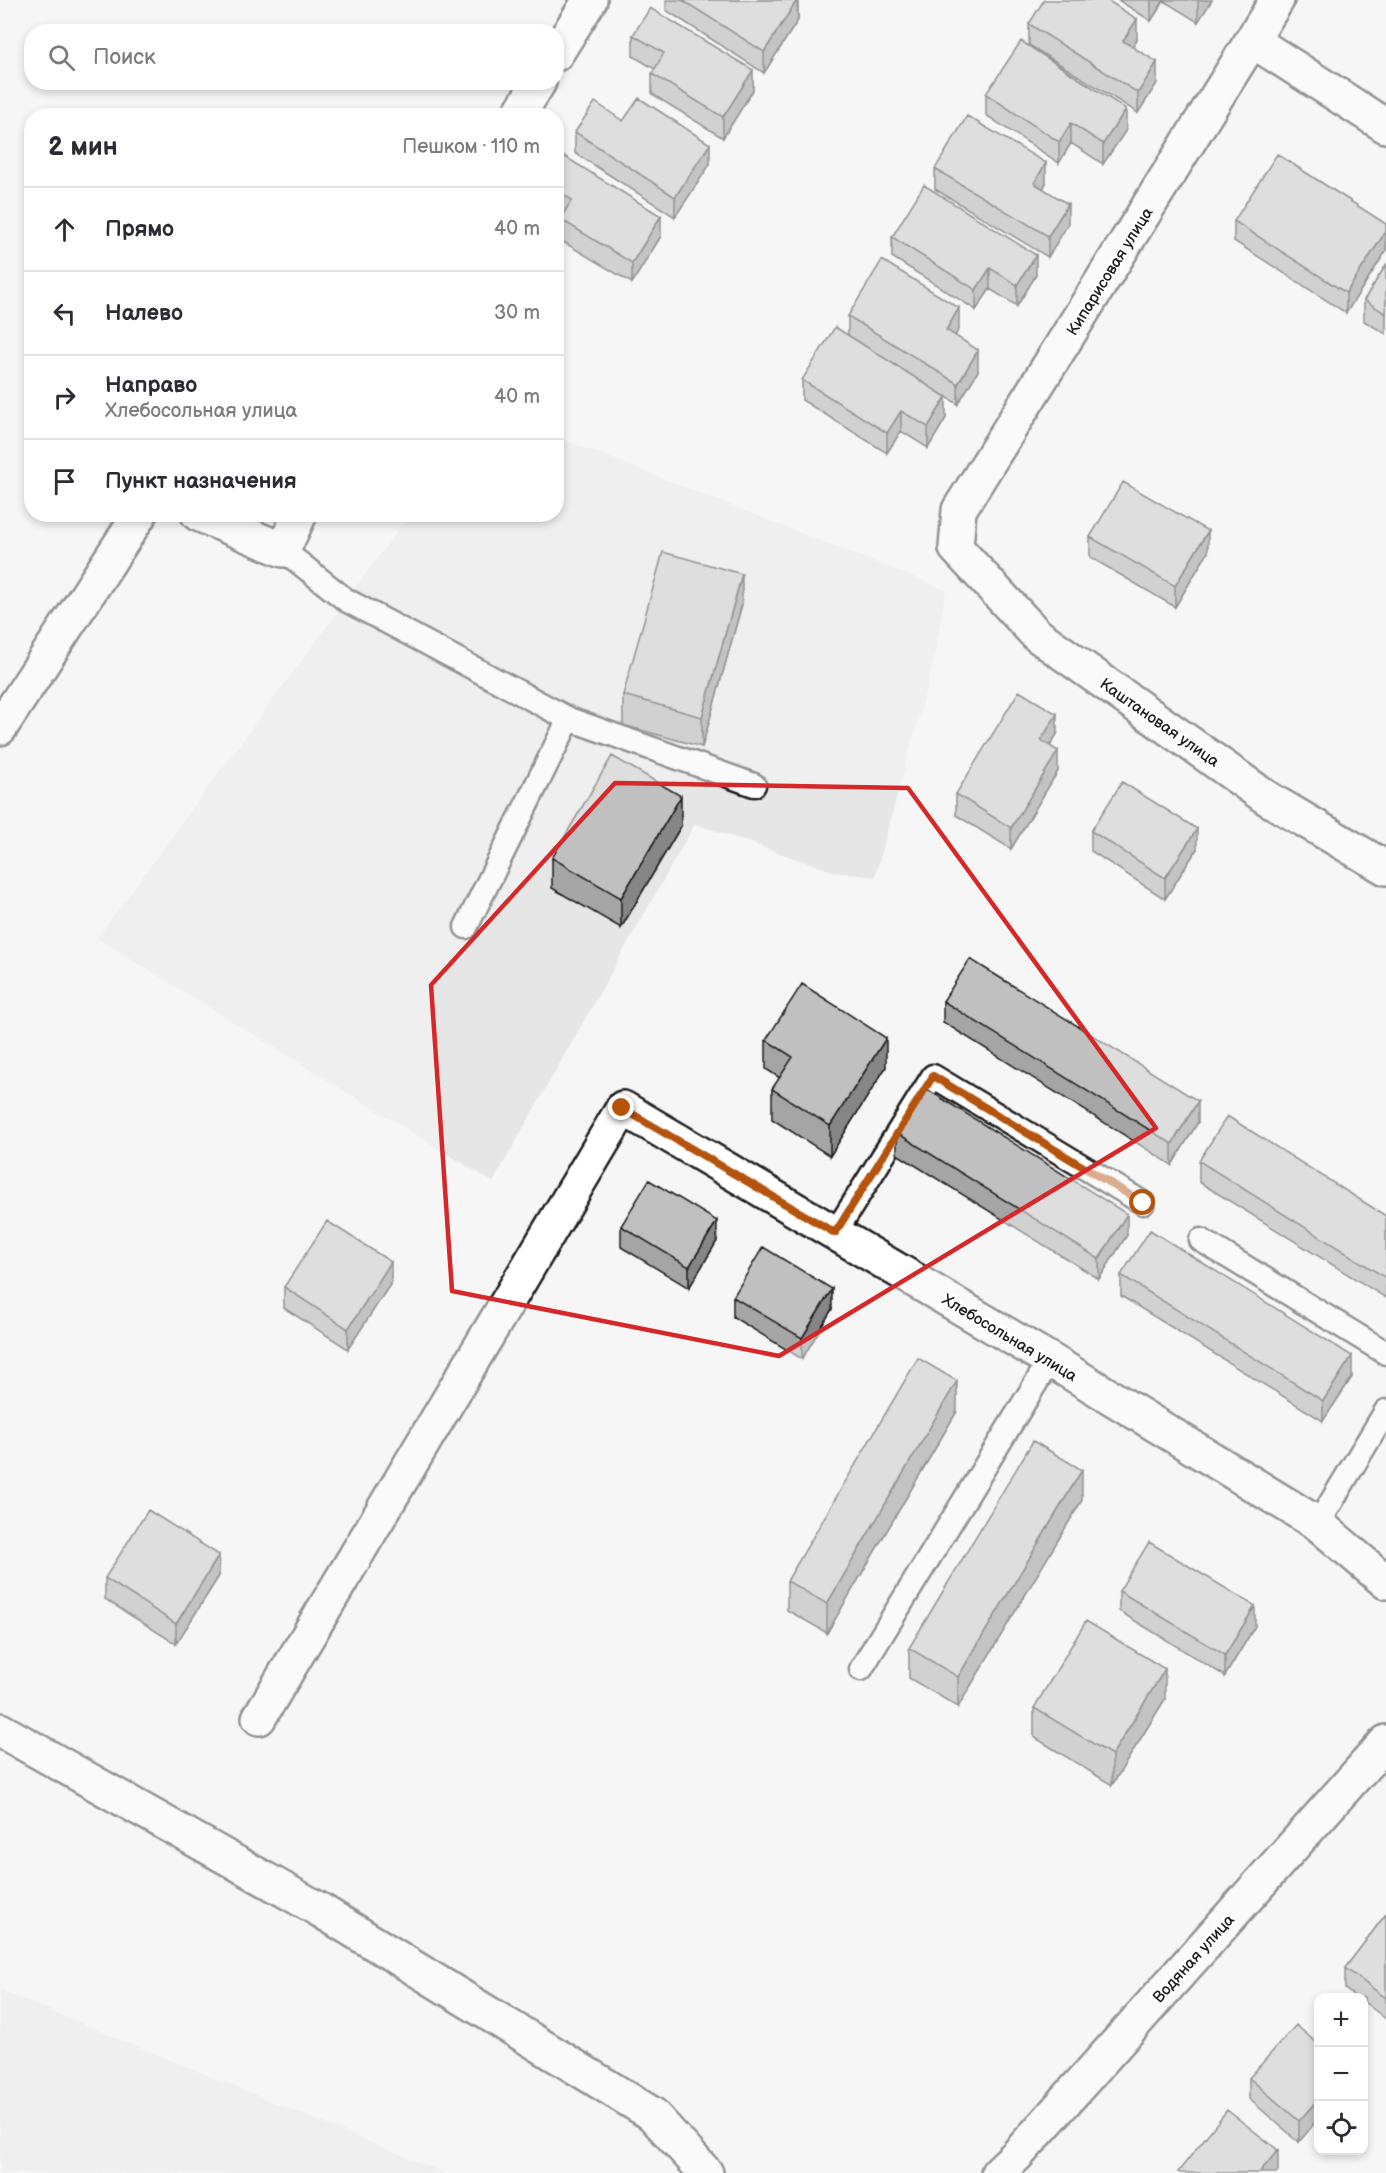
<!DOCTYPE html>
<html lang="ru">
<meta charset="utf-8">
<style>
body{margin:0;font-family:"Balsamiq Sans",sans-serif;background:#f2f2f3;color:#2b2b33}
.controls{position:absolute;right:18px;bottom:18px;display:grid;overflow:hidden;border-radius:12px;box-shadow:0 3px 9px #0003}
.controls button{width:54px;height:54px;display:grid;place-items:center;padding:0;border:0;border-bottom:2px solid #e1e1e2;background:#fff;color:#2b2b33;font:30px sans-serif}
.stop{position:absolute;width:18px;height:18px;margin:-14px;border:4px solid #b45309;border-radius:50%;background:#fff}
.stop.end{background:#b45309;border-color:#fff;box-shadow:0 2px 6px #0008}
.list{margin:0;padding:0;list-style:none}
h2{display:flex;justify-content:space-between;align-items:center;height:78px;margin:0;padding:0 24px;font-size:26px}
h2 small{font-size:20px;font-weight:400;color:#7c7c81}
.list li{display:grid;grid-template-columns:39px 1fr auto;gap:18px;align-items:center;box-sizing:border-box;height:84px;padding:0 24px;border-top:2px solid #e1e1e2}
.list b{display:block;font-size:22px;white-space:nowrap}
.list p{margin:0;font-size:20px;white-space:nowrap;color:#7c7c81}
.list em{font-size:20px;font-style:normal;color:#7c7c81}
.icon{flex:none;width:33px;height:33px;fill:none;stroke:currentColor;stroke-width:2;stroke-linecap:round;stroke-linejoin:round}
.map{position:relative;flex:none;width:1386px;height:2173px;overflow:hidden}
.search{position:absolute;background:#fff;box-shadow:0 3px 9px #0003;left:24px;top:24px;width:540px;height:66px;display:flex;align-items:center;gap:15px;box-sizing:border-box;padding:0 21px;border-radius:24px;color:#7c7c81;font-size:22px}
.panel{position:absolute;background:#fff;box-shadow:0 3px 9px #0003;left:24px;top:108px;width:540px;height:414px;border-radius:24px}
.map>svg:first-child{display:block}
</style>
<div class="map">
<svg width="1386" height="2173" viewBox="0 0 1386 2173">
<rect width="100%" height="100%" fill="#f6f6f6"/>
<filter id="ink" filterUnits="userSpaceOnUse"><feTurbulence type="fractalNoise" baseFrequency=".0167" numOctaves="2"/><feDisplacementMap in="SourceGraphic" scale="12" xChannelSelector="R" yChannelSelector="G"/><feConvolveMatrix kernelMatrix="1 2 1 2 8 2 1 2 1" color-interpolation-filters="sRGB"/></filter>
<g filter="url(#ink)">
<path fill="#e6e6e6" d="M 557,437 L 946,590 L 933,663 L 875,877 L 835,872 L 695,824 L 493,1182 L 97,938 L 409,515 L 556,514 Z
M 0,1990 L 445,2173 L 0,2173 Z"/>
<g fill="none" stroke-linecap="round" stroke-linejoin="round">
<defs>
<path id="lane" d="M 283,550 L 346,600 L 569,719 L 754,785
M 466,927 L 569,719
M 835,1233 L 933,1076 L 1143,1203
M 1201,1240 L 1386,1353
M 1318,1524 L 1386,1411
M 861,1669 L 1050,1360"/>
<path id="street" d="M 1277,0 L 959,510 L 956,548 L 1037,635 L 1267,798 L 1386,868
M 1253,41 L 1386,126
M 556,54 L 590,0
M 518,116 L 539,82
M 198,514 L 283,550 L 300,514
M 0,728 L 140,514
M 259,1718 L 623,1108 L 1050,1360 L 1318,1524 L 1386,1582
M 0,1730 L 320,1910 L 652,2114 L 706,2173
M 998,2173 L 1017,2155 L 1386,1742"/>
</defs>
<use href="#lane" stroke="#1c1c1c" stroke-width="27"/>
<use href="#street" stroke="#1c1c1c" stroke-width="38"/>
<use href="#lane" stroke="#fff" stroke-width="22"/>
<use href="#street" stroke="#fff" stroke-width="33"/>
</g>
<path fill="#a5a5a5" stroke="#1c1c1c" stroke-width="1.5" d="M 666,0 L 798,0 L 798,20 L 764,73 L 666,10 Z
M 1118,0 L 1212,0 L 1198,22 L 1164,1 L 1151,21 Z
M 1029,24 L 1137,39 L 1132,47 L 1157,83 L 1138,113 L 1029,45 Z
M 633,35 L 753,90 L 723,138 L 652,94 L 652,74 L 655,69 L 633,56 Z
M 986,94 L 1126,130 L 1103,164 L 1071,143 L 1059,163 L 986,115 Z
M 623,121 L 710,164 L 675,217 L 575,153 L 575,132 Z
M 556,157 L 661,236 L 632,283 L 560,240 L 560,219 L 563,215 L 556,211 Z
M 935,169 L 1046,183 L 1043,189 L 1068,224 L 1048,257 L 935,189 Z
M 1234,221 L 1386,224 L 1386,251 L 1346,313 L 1234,241 Z
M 892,237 L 1036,275 L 1017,306 L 990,289 L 976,310 L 892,257 Z
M 1386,265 L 1386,334 L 1364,321 L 1364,300 Z
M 848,316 L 959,329 L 955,336 L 978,371 L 958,404 L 936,391 L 946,418 L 928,448 L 901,431 L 887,453 L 802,400 L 802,380 L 848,335 Z
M 1090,537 L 1208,552 L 1175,607 L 1090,557 Z
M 742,604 L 702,747 L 623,725 L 623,695 Z
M 1057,734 L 1050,746 L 1058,771 L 1011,849 L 956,815 L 956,794 Z
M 681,826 L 621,928 L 552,888 L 552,858 Z
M 1091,831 L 1197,849 L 1165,899 L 1091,851 Z
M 943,1001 L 1198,1122 L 1172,1165 L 943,1022 Z
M 766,1040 L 886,1067 L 830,1156 L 772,1119 L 772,1089 L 780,1078 L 766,1069 Z
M 897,1133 L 1127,1235 L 1099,1279 L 897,1154 Z
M 1199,1161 L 1386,1216 L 1386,1298 L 1199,1182 Z
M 621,1226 L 717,1241 L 689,1288 L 621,1247 Z
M 1121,1275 L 1352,1377 L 1323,1421 L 1121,1296 Z
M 391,1283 L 348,1349 L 284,1308 L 284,1287 Z
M 733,1297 L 832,1309 L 802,1359 L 733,1317 Z
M 957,1411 L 827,1633 L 787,1610 L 787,1581 Z
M 1082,1500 L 958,1707 L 909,1678 L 909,1648 Z
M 219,1576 L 176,1644 L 105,1599 L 105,1578 Z
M 1119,1591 L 1255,1626 L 1225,1676 L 1119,1611 Z
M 1165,1699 L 1112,1785 L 1034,1737 L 1034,1708 Z
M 1386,1914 L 1386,2019 L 1364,2002 L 1364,1998 L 1357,1998 L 1345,1989 L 1345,1968 Z
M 1318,2044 L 1318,2119 L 1299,2142 L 1249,2099 L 1249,2078 Z"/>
<path fill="#868686" stroke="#1c1c1c" stroke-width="1.5" d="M 797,0 L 798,20 L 764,73 L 764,52 Z
M 1151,0 L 1164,0 L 1151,21 Z
M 1198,0 L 1212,0 L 1198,22 Z
M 1137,19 L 1137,39 L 1123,62 L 1123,41 Z
M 1157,62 L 1157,83 L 1138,113 L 1138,93 Z
M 753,70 L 753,90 L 723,138 L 723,117 Z
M 1126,109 L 1126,130 L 1103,164 L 1103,144 Z
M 1071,123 L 1071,143 L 1059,163 L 1059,142 Z
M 710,144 L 710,164 L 675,217 L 675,197 Z
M 1046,163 L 1046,183 L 1034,204 L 1034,183 Z
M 1068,204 L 1068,224 L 1048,257 L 1048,236 Z
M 661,216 L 661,236 L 632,283 L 632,263 Z
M 1386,231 L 1386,251 L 1346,313 L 1346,293 Z
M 1036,255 L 1036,275 L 1017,306 L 1017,285 Z
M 990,268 L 990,289 L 976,310 L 976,290 Z
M 959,308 L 959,329 L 946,351 L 946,330 Z
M 978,350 L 978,371 L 958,404 L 958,384 Z
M 946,397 L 946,418 L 928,448 L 928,427 Z
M 901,411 L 901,431 L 887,453 L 887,433 Z
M 1208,531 L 1208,552 L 1175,607 L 1175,586 Z
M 742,574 L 742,604 L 702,747 L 702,717 Z
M 1057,714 L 1057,734 L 1041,760 L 1041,740 Z
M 1058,751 L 1058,771 L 1011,849 L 1011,828 Z
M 681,796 L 681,826 L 621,928 L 621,898 Z
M 1197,829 L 1197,849 L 1165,899 L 1165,878 Z
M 886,1038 L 886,1067 L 830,1156 L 830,1126 Z
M 1198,1101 L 1198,1122 L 1172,1165 L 1172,1144 Z
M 1127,1214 L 1127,1235 L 1099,1279 L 1099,1259 Z
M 717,1221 L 717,1241 L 689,1288 L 689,1267 Z
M 391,1262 L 391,1283 L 348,1349 L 348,1329 Z
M 832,1289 L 832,1309 L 802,1359 L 802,1338 Z
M 1352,1356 L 1352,1377 L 1323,1421 L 1323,1401 Z
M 957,1381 L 957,1411 L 827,1633 L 827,1604 Z
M 1082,1470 L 1082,1500 L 958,1707 L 958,1677 Z
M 219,1555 L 219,1576 L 176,1644 L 176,1624 Z
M 1255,1606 L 1255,1626 L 1225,1676 L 1225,1655 Z
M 1165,1669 L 1165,1699 L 1112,1785 L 1112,1755 Z
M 1318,2099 L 1318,2119 L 1299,2142 L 1299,2121 Z
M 1278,2150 L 1278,2171 L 1276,2173 L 1259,2173 Z"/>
<path fill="#c0c0c0" stroke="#1c1c1c" stroke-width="1.5" d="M 682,0 L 797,0 L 764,52 Z
M 1044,0 L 1107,0 L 1137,19 L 1123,41 L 1157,62 L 1138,93 L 1029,24 Z
M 650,8 L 753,70 L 723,117 L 652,74 L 664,53 L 633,35 Z
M 1021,41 L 1126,109 L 1103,144 L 1071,123 L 1059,142 L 986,94 Z
M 639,98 L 710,144 L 675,197 L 575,132 L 595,102 L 623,121 Z
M 967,116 L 1046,163 L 1034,183 L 1068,204 L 1048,236 L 935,169 Z
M 559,153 L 661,216 L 632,263 L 560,219 L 572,200 L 556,190 L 556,157 Z
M 1277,154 L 1386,224 L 1386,231 L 1346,293 L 1234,221 Z
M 924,185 L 1036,255 L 1017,285 L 990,268 L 976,290 L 892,237 Z
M 882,260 L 959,308 L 946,330 L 978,350 L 958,384 L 848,316 Z
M 1386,265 L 1386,314 L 1364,300 Z
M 835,327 L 946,397 L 928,427 L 901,411 L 887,433 L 802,380 Z
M 1123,482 L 1208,531 L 1175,586 L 1090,537 Z
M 663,552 L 742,574 L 702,717 L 623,695 Z
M 1019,691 L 1057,714 L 1041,740 L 1058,751 L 1011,828 L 956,794 Z
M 612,756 L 681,796 L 621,898 L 552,858 Z
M 1122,782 L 1197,829 L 1165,878 L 1091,831 Z
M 970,959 L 1198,1101 L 1172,1144 L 943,1001 Z
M 802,984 L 886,1038 L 830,1126 L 772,1089 L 793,1057 L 766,1040 Z
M 925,1088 L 1127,1214 L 1099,1259 L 897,1133 Z
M 1227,1116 L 1386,1216 L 1386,1278 L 1199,1161 Z
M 649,1180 L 717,1221 L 689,1267 L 621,1226 Z
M 327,1221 L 391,1262 L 348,1329 L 284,1287 Z
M 1150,1230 L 1352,1356 L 1323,1401 L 1121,1275 Z
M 763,1247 L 832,1289 L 802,1338 L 733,1297 Z
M 918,1358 L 957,1381 L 827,1604 L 787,1581 Z
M 1033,1441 L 1082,1470 L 958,1677 L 909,1648 Z
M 148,1510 L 219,1555 L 176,1624 L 105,1578 Z
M 1149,1542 L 1255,1606 L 1225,1655 L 1119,1591 Z
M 1086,1621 L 1165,1669 L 1112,1755 L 1034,1708 Z
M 1386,1914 L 1386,1998 L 1345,1968 Z
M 1296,2025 L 1318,2044 L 1318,2099 L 1299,2121 L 1249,2078 Z
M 1227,2110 L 1278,2150 L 1259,2173 L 1180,2173 L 1178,2172 Z"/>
</g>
<g fill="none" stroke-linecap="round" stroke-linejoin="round" filter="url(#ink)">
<path stroke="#b45309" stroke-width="8" d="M 622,1108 L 835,1233 L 933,1076 L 1143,1203"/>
</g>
<path d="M0 0H1386V2173H0ZM 615,783 L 908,788 L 1156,1128 L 779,1356 L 452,1291 L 431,985 Z" fill="#f6f6f6" fill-opacity=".55" fill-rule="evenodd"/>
<path fill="none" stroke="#d62828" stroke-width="4.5" stroke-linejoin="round" d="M 615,783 L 908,788 L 1156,1128 L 779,1356 L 452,1291 L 431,985 Z"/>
<g text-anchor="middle" stroke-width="5" stroke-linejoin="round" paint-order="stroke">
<g font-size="16" fill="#1c1c1c" stroke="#fff">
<text transform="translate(1109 271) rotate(-58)" y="6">Кипарисовая улица</text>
<text transform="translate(1160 722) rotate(35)" y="6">Каштановая улица</text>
<text transform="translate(1010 1337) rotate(31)" y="6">Хлебосольная улица</text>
<text transform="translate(1193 1958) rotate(-48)" y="6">Водяная улица</text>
</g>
</g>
</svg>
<div class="controls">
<button>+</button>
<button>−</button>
<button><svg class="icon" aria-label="locate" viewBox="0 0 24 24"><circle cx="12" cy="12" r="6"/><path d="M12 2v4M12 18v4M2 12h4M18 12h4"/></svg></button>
</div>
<div class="stop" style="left:1143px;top:1203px"></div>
<div class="stop end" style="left:622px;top:1108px"></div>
<div class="search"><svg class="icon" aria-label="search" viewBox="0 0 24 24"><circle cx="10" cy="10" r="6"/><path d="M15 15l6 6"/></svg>Поиск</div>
<section class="panel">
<h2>2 мин<small>Пешком · 110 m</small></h2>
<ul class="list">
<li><svg class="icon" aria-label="ahead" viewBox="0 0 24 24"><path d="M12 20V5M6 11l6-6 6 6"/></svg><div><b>Прямо</b></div><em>40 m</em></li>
<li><svg class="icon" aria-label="left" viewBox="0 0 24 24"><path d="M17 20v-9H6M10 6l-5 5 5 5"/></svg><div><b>Налево</b></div><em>30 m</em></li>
<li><svg class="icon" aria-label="right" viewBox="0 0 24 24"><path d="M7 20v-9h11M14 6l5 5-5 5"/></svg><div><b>Направо</b><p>Хлебосольная улица</p></div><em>40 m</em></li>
<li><svg class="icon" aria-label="arrive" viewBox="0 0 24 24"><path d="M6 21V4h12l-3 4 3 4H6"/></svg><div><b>Пункт назначения</b></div></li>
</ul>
</section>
</div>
